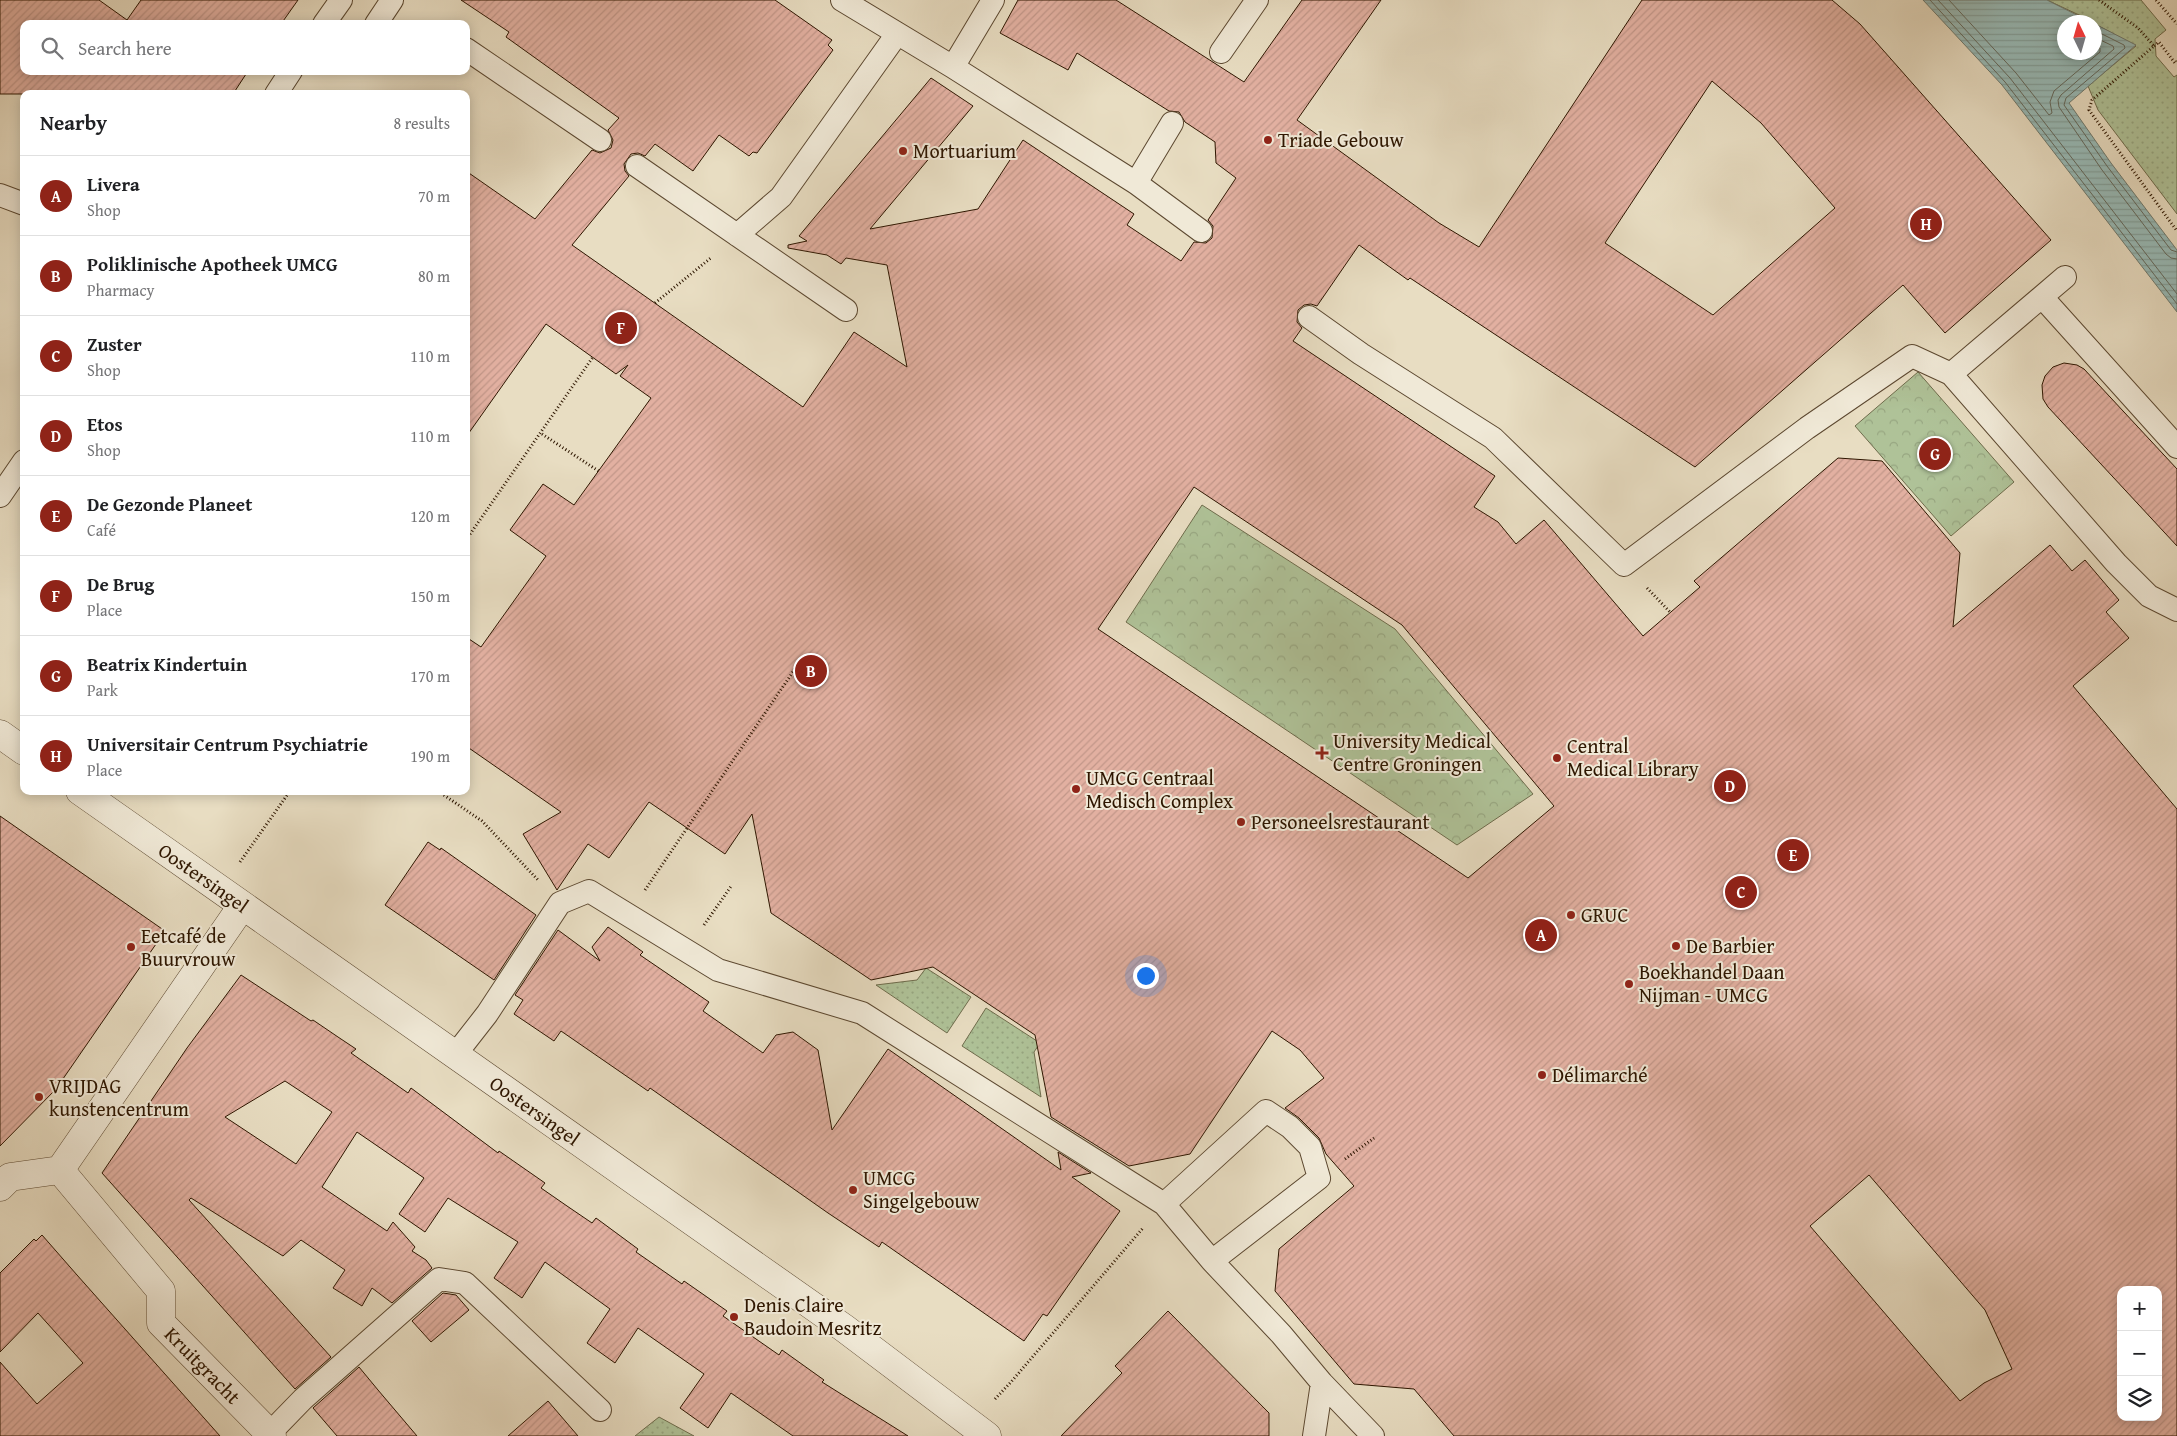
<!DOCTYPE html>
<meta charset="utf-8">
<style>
body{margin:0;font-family:"Gentium Book Plus",serif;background:#f2f2f2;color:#202124}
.controls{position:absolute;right:15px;bottom:15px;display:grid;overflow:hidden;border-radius:10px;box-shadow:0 2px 12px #0003}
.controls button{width:45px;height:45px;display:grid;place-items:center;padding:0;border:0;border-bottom:1px solid #e0e0e0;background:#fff;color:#202124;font:25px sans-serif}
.compass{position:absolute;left:2057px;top:15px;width:45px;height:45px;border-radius:50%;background:#fff;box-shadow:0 2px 12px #0003;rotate:355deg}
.you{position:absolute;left:1145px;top:975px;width:18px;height:18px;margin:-12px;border:4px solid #fff;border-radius:50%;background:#1a73e8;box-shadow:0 0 0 8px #1a73e833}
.badge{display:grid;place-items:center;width:32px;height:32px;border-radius:50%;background:#8f2418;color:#fff;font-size:16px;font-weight:700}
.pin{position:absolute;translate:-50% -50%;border:2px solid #fff;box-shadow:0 1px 5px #0006}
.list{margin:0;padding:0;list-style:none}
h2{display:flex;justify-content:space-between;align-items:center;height:65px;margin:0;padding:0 20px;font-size:21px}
h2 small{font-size:16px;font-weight:400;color:#757577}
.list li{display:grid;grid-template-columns:32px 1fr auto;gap:15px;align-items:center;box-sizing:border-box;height:80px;padding:0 20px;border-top:1px solid #e0e0e0}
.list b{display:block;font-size:19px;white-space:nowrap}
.list p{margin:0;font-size:16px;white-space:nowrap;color:#757577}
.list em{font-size:16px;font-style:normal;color:#757577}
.icon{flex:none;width:28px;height:28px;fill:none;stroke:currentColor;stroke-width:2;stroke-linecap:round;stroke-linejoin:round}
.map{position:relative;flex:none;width:2177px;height:1436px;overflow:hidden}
.search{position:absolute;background:#fff;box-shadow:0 2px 12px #0003;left:20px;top:20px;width:450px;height:55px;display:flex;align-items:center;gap:12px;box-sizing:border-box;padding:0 18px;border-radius:10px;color:#757577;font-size:19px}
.panel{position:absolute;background:#fff;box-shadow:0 2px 12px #0003;left:20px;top:90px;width:450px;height:705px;border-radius:10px}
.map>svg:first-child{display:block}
</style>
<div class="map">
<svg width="2177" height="1436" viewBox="0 0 2177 1436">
<defs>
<pattern id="grass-dots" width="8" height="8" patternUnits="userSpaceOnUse" patternTransform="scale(1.25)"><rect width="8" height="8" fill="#afc298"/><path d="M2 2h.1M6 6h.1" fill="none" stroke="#97a681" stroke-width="1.8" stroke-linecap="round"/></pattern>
<pattern id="park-crowns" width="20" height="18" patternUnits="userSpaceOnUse" patternTransform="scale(1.25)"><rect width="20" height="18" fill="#afc298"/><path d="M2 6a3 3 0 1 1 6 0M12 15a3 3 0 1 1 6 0" fill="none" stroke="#97a681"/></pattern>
<pattern id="water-rules" width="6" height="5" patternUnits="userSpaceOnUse" patternTransform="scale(1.25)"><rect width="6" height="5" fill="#98bbb8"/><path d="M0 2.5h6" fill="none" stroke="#83a09c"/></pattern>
<pattern id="building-hatch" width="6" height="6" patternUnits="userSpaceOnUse" patternTransform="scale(1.25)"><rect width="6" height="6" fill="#e2b0a1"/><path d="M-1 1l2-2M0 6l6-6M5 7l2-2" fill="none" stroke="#c29789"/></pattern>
</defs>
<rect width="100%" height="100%" fill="#e8ddc2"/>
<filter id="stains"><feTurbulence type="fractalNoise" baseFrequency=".004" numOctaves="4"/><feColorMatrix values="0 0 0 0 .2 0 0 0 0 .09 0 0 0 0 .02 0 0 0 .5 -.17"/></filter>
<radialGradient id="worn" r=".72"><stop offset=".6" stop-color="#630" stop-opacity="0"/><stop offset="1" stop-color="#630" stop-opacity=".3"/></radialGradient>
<path fill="url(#grass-dots)" stroke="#6e6c4c" d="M 2047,0 L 2141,0 L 2166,30 L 2155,39 L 2156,56 L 2174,77 L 2177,75 L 2177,214 L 2098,110 L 2088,86 L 2136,46 L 2095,24 L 2094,22 Z
M 926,968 L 971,997 L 947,1033 L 876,985 L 917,980 Z
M 986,1008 L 1040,1043 L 1034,1052 L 1041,1097 L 962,1046 Z
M 659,1417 L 694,1436 L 635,1436 Z"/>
<path fill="url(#park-crowns)" stroke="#6e6c4c" d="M 1918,372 L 2014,482 L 1951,536 L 1855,426 Z
M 1202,505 L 1395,629 L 1533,794 L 1457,845 L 1126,622 Z"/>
<path fill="url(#water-rules)" stroke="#6e796e" d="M 1923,0 L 2047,0 L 2091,22 L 2064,22 L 2064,52 L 2094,52 L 2095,24 L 2136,45 L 2069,103 L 2111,163 L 2177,250 L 2177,312 L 2002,85 Z"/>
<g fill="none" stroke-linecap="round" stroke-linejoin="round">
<path stroke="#63685c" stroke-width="1" d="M 1930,0 L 2005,82 L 2177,304
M 1938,0 L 2010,78 L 2177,294
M 1949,0 L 2016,73 L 2049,115 L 2052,113 L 2050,102 L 2054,91 L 2100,52 L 2100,48 L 2094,45
M 2094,30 L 2124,45 L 2125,48 L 2066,98 L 2064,105 L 2107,166 L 2171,250 L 2177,252
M 2094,37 L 2113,46 L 2114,49 L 2061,95 L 2058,100 L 2059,107 L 2102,170 L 2166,254 L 2171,258 L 2177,259"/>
</g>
<path fill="url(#building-hatch)" stroke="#2e1600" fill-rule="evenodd" d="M 0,0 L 99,0 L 127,20 L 141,0 L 298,0 L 281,24 L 24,24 L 24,71 L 248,71 L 233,94 L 0,94 Z
M 461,0 L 775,0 L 832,40 L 828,45 L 833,50 L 757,153 L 753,152 L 749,156 L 719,135 L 693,171 L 655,144 L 645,156 L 638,153 L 631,154 L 624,164 L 625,171 L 629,176 L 572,245 L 803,407 L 854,332 L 907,367 L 887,265 L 846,258 L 841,264 L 827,255 L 788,248 L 788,245 L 807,241 L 799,236 L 931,78 L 973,106 L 870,229 L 978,209 L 1023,140 L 1134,214 L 1127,225 L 1181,261 L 1194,242 L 1206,243 L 1212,238 L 1213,226 L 1208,220 L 1236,178 L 1216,163 L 1215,142 L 1185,122 L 1179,112 L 1169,111 L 1077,53 L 1068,70 L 1000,33 L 1018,0 L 1116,0 L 1244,82 L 1302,0 L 1381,0 L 1297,120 L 1439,223 L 1479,247 L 1642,0 L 1832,0 L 1860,24 L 2051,240 L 1945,333 L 1903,285 L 1695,467 L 1410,278 L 1408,280 L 1359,245 L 1317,306 L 1311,304 L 1304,305 L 1298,310 L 1297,322 L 1302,328 L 1293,341 L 1495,476 L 1474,507 L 1498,522 L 1516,544 L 1544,520 L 1643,636 L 1700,587 L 1694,581 L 1838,458 L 1882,461 L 1960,553 L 1953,627 L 2050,545 L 2072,571 L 2085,560 L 2119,600 L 2106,612 L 2129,638 L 2073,686 L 2177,809 L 2177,1436 L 1454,1436 L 1414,1389 L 1354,1384 L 1275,1291 L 1279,1249 L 1354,1186 L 1326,1154 L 1319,1138 L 1299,1118 L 1285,1108 L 1324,1078 L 1300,1050 L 1272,1031 L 1190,1154 L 1129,1166 L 1051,1117 L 1035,1035 L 933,967 L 871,980 L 771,913 L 752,814 L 725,854 L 649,802 L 609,858 L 588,844 L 557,890 L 523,834 L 561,812 L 466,746 L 466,637 L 481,647 L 546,556 L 510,530 L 543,484 L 574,505 L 651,398 L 620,376 L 628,365 L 616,374 L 546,324 L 466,437 L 466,171 L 535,219 L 592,150 L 600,153 L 611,148 L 613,140 L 608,130 L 619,118 L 506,37 L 509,32 ZM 1712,81 L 1761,123 L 1835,208 L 1713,315 L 1605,243 ZM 1194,487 L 1402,625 L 1554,806 L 1468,878 L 1098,629 ZM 1869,1175 L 1985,1310 L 2012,1369 L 1984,1383 L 1960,1401 L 1810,1226 ZM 2121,1290 L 2158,1290 L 2158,1417 L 2121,1417 Z
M 2064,363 L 2077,365 L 2084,369 L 2177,469 L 2177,546 L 2048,407 L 2043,399 L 2042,385 L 2045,376 L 2053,367 Z
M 0,816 L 165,931 L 56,1089 L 0,1146 Z
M 428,842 L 440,850 L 441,848 L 536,915 L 494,980 L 385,905 Z
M 608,927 L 643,952 L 640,955 L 709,1002 L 703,1011 L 763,1053 L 776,1035 L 793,1032 L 818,1050 L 832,1130 L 888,1049 L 1061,1170 L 1058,1152 L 1091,1173 L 1072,1177 L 1120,1211 L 1047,1316 L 1043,1314 L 1024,1341 L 882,1242 L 879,1247 L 828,1213 L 650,1088 L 648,1091 L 561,1031 L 554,1041 L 514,1014 L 523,1000 L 515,995 L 558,930 L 600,961 L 592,947 Z
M 241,975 L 311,1021 L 313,1020 L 338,1037 L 356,1049 L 351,1053 L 408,1093 L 411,1088 L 498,1153 L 499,1151 L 545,1183 L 541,1188 L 567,1206 L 592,1223 L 596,1218 L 638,1249 L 636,1252 L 682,1284 L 684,1281 L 727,1311 L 723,1316 L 779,1355 L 782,1350 L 824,1380 L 822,1382 L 908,1436 L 793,1436 L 731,1393 L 708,1428 L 680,1408 L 704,1374 L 638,1328 L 615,1363 L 587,1343 L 610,1309 L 545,1262 L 522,1298 L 494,1278 L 518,1242 L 448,1198 L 425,1232 L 399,1214 L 424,1178 L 357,1132 L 322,1187 L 387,1231 L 393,1222 L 415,1247 L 412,1251 L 426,1260 L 432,1268 L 392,1303 L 372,1288 L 362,1306 L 333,1288 L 345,1270 L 301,1240 L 283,1256 L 191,1198 L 189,1200 L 331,1357 L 295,1389 L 102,1173 L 187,1048 ZM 285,1081 L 332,1112 L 296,1164 L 225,1117 Z
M 42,1235 L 77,1275 L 220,1436 L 0,1436 L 0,1362 L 37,1404 L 83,1363 L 38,1313 L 0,1352 L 0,1273 L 34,1239 L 36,1241 Z
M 443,1293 L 456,1295 L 469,1310 L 431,1342 L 412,1321 Z
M 1168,1311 L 1269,1413 L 1269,1436 L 1061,1436 L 1122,1373 L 1115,1366 Z
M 359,1367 L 378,1390 L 417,1436 L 337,1436 L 313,1408 Z
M 548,1401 L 578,1436 L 508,1436 Z"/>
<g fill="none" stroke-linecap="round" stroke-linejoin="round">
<defs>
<path id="service" d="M 842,0 L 953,67 L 1136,183 L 1201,231
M 324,24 L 341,0
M 376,24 L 392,0
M 466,49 L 600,140
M 1221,52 L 1257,0
M 953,67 L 993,0
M 276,94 L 291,71
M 637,166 L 846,310
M 1136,183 L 1172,123
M 0,195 L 24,204
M 737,235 L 781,197 L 897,34
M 2042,297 L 2177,447
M 1309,317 L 1361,354 L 1493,438 L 1624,565 L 1807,428 L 1912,356 L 1951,374 L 2116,563 L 2149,596 L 2177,610
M 1951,374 L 2065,277
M 0,496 L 24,461
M 455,1055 L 487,1014 L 560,903 L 589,891 L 718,970 L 862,1013 L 1164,1204 L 1212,1261 L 1281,1334 L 1322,1383 L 1373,1436
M 1164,1204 L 1266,1111 L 1290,1127 L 1310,1147 L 1319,1178 L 1212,1261
M 269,1434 L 303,1399 L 439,1279 L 465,1283 L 600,1410
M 1314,1436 L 1322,1383"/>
<g id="minor">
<path id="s1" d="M 60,1170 L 161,1291 L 161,1323 L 272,1436"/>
<path d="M 0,1187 L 10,1177 L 60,1170 L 242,906"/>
</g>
<g id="tertiary">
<path d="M 0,734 L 24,751"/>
<path id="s2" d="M 80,791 L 844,1328 L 987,1436"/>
</g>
</defs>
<use href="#service" stroke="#5c4830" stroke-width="24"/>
<use href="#minor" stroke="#5c4830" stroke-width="29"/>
<use href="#tertiary" stroke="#5c4830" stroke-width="29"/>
<path stroke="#2e1600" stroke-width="3" stroke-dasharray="1 2.5" stroke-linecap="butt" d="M 2099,0 L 2138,28 L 2154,46 L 2092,100 L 2089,110 L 2177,231
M 2156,0 L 2177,24
M 2154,46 L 2159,42 L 2175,63 L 2177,61
M 655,303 L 712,257
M 542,434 L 600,472
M 466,540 L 593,357
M 1647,588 L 1671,613
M 438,791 L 482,821 L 539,881
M 240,862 L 290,791
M 645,890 L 801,660
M 704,925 L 732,885
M 1345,1159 L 1374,1138
M 995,1399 L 1011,1382 L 1143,1228"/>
<use href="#service" stroke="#f0e9d7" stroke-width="22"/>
<use href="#minor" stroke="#f0e9d7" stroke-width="28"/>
<use href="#tertiary" stroke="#f0e9d7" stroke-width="28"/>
</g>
<g fill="#8f2418" stroke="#f0e9d7" stroke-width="2">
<circle cx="1268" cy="140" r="5"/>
<circle cx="903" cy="151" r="5"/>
<path d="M1319.5 745.5h5v5h5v5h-5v5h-5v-5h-5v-5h5z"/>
<circle cx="1557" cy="758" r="5"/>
<circle cx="1076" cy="789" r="5"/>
<circle cx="1241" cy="822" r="5"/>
<circle cx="1571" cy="915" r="5"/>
<circle cx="1676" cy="946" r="5"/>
<circle cx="131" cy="947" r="5"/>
<circle cx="1629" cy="984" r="5"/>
<circle cx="1542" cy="1075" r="5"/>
<circle cx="39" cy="1097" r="5"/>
<circle cx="853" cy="1190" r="5"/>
<circle cx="734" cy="1317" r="5"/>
</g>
<g text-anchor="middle" stroke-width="4" stroke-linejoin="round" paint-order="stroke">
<g font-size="20" fill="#2e1600" stroke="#f0e9d7" text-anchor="start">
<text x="1278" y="147">Triade Gebouw</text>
<text x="913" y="158">Mortuarium</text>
<text x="1333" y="748">University Medical<tspan x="1333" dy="23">Centre Groningen</tspan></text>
<text x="1567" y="753">Central<tspan x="1567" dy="23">Medical Library</tspan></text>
<text x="1086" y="785">UMCG Centraal<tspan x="1086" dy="23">Medisch Complex</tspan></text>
<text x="1251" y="829">Personeelsrestaurant</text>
<text x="1581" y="922">GRUC</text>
<text x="141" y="943">Eetcafé de<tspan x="141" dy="23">Buurvrouw</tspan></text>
<text x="1686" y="953">De Barbier</text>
<text x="1639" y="979">Boekhandel Daan<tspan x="1639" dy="23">Nijman - UMCG</tspan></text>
<text x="1552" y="1082">Délimarché</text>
<text x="49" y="1093">VRIJDAG<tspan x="49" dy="23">kunstencentrum</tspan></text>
<text x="863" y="1185">UMCG<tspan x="863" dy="23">Singelgebouw</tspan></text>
<text x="744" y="1312">Denis Claire<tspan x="744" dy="23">Baudoin Mesritz</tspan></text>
</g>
<g font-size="20" fill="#2e1600" stroke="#f0e9d7">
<text dy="7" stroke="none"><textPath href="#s2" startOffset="151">Oostersingel</textPath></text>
<text dy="7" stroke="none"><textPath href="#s2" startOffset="556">Oostersingel</textPath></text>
<text dy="7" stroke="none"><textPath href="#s1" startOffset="249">Kruitgracht</textPath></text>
</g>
</g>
<rect width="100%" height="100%" filter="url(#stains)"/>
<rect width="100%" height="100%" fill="url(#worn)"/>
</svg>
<div class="controls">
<button>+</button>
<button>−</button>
<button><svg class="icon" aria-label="layers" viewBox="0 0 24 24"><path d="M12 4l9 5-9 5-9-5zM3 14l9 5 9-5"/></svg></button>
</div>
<svg class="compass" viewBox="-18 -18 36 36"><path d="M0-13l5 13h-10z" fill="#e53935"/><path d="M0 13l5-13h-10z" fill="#757577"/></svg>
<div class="you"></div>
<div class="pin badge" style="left:1541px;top:935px">A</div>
<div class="pin badge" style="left:811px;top:671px">B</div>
<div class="pin badge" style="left:1741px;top:892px">C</div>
<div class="pin badge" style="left:1730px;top:786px">D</div>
<div class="pin badge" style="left:1793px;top:855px">E</div>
<div class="pin badge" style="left:621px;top:328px">F</div>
<div class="pin badge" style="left:1935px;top:454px">G</div>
<div class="pin badge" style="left:1926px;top:224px">H</div>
<div class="search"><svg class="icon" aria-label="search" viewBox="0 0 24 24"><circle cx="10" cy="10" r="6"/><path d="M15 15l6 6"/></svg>Search here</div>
<section class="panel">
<h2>Nearby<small>8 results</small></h2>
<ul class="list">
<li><span class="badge">A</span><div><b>Livera</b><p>Shop</p></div><em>70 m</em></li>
<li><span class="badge">B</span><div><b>Poliklinische Apotheek UMCG</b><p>Pharmacy</p></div><em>80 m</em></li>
<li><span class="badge">C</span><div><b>Zuster</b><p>Shop</p></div><em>110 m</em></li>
<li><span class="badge">D</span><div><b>Etos</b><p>Shop</p></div><em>110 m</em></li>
<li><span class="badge">E</span><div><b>De Gezonde Planeet</b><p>Café</p></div><em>120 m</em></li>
<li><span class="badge">F</span><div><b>De Brug</b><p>Place</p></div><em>150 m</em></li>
<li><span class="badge">G</span><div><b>Beatrix Kindertuin</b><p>Park</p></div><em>170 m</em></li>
<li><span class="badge">H</span><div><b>Universitair Centrum Psychiatrie</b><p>Place</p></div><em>190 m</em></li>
</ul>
</section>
</div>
